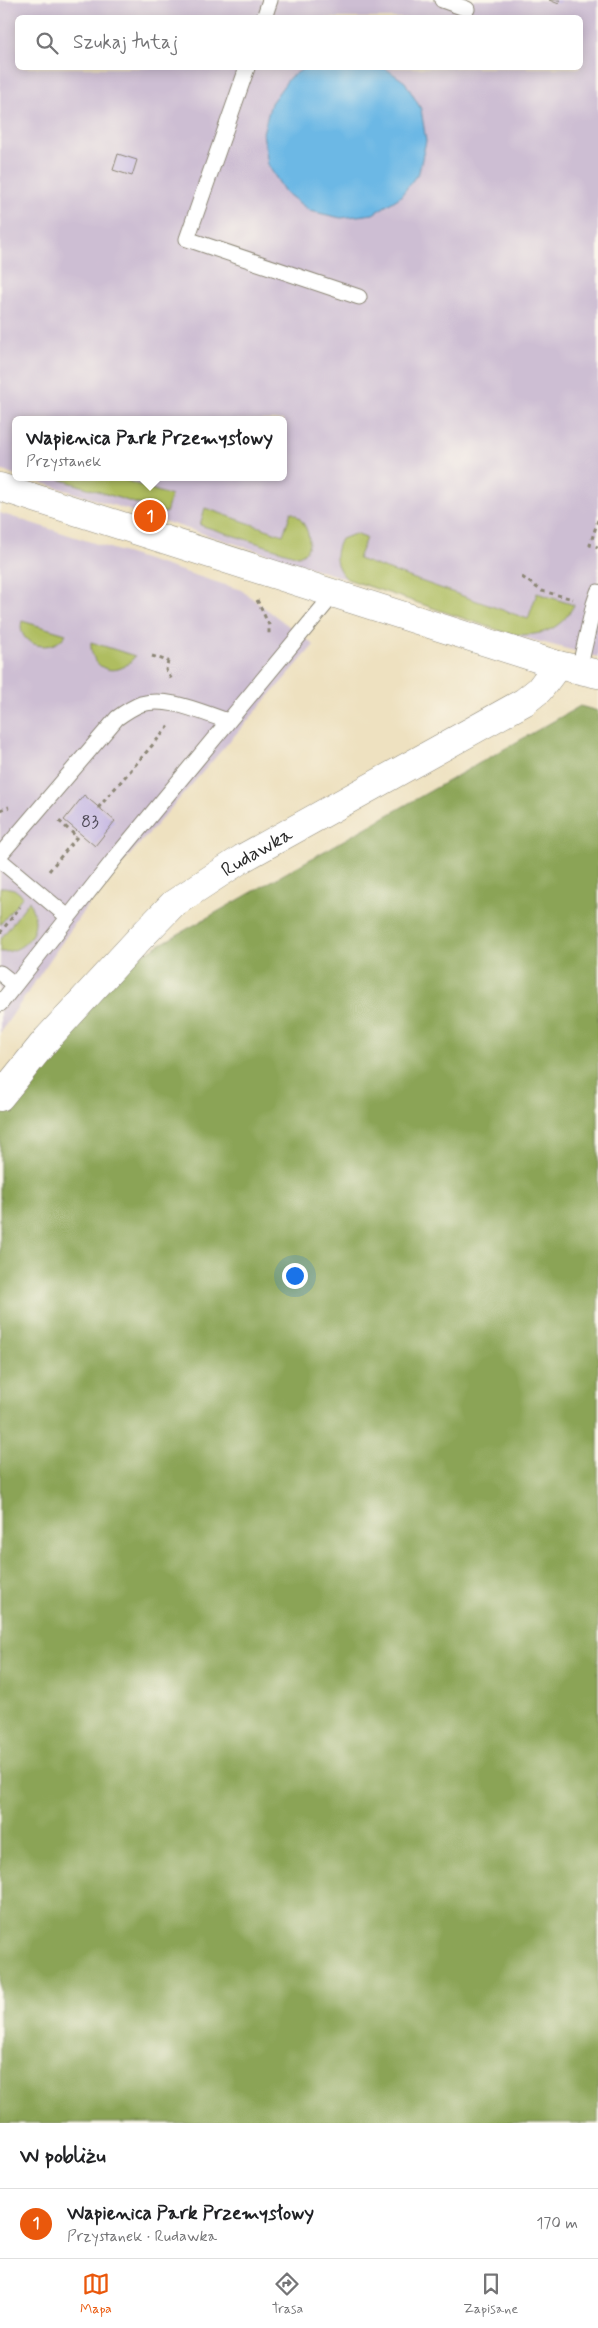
<!DOCTYPE html>
<html lang="pl">
<meta charset="utf-8">
<style>
body{margin:0;font-family:Mynerve,sans-serif;background:#f6f6f6;color:#202124}
.you{position:absolute;left:294px;top:1275px;width:18px;height:18px;margin:-12px;border:4px solid #fff;border-radius:50%;background:#1a73e8;box-shadow:0 0 0 8px #1a73e833}
.badge{display:grid;place-items:center;width:32px;height:32px;border-radius:50%;background:#ea580c;color:#fff;font-size:16px;font-weight:700}
.pin{position:absolute;translate:-50% -50%;border:2px solid #fff;box-shadow:0 1px 5px #0006}
.popup{position:absolute;left:12px;top:416px;width:275px;height:65px;box-sizing:border-box;display:grid;place-content:center;border-radius:8px;background:#fff;filter:drop-shadow(0 1px 4px #0005);font-size:16px;white-space:nowrap;color:#757577}
.popup b{font-size:19px;color:#202124}
.popup::after{content:'';position:absolute;left:50%;top:100%;margin-left:-10px;border:10px solid transparent;border-top-color:#fff}
.list{margin:0;padding:0;list-style:none}
h2{display:flex;justify-content:space-between;align-items:center;height:65px;margin:0;padding:0 20px;font-size:21px}
h2 small{font-size:16px;font-weight:400;color:#757577}
.list li{display:grid;grid-template-columns:32px 1fr auto;gap:15px;align-items:center;box-sizing:border-box;height:70px;padding:0 20px;border-top:1px solid #e0e0e0}
.list b{display:block;font-size:19px;white-space:nowrap}
.list p{margin:0;font-size:16px;white-space:nowrap;color:#757577}
.list em{font-size:16px;font-style:normal;color:#757577}
.icon{flex:none;width:28px;height:28px;fill:none;stroke:currentColor;stroke-width:2;stroke-linecap:round;stroke-linejoin:round}
.map{position:relative;flex:none;width:598px;height:2123px;overflow:hidden}
.search{position:absolute;background:#fff;box-shadow:0 2px 12px #0003;left:15px;right:15px;top:15px;height:55px;display:flex;align-items:center;gap:12px;box-sizing:border-box;padding:0 18px;border-radius:8px;color:#757577;font-size:19px}
.sheet{height:135px;background:#fff}
nav{display:flex;justify-content:space-around;align-items:center;box-sizing:border-box;height:70px;border-top:1px solid #e0e0e0;background:#fff;font-size:14px;color:#757577}
nav a{display:grid;justify-items:center;gap:2px}
nav .on{color:#ea580c}
.map>svg:first-child{display:block}
</style>
<div class="map">
<svg width="598" height="2123" viewBox="0 0 598 2123">
<rect width="100%" height="100%" fill="#fbf7ec"/>
<filter id="ink" filterUnits="userSpaceOnUse"><feTurbulence type="fractalNoise" baseFrequency=".02" numOctaves="2"/><feDisplacementMap in="SourceGraphic" scale="10" xChannelSelector="R" yChannelSelector="G"/><feConvolveMatrix kernelMatrix="1 2 1 2 8 2 1 2 1" color-interpolation-filters="sRGB"/></filter>
<filter id="wash" filterUnits="userSpaceOnUse"><feTurbulence type="fractalNoise" baseFrequency=".0096" numOctaves="4" result="noise"/><feDisplacementMap in="SourceGraphic" scale="20" xChannelSelector="R" yChannelSelector="G"/><feGaussianBlur stdDeviation="1.12" result="paint"/><feColorMatrix in="noise" values="0 0 0 0 0 0 0 0 0 0 0 0 0 0 0 0 0 1.4 0 .05"/><feComposite in="paint" operator="in"/></filter>
<g filter="url(#wash)">
<rect width="100%" height="100%" fill="#eee1c0"/>
<path fill="#cdbed3" fill-rule="evenodd" d="M 0,0 L 598,0 L 598,657 L 510,634 L 347,579 L 24,477 L 284,477 L 284,420 L 16,420 L 16,475 L 0,470 ZM 18,18 L 580,18 L 580,68 L 18,68 Z
M 0,513 L 241,590 L 314,645 L 93,897 L 0,1033 Z"/>
<path fill="#afbd60" stroke="#6d7446" d="M 53,477 L 116,477 L 171,496 L 166,513 Z
M 205,508 L 283,535 L 291,512 C 306,518 319,550 298,556 L 200,525 Z
M 355,534 L 366,538 L 358,559 L 528,619 L 537,593 L 574,605 C 560,632 538,637 510,634 L 347,579 C 334,567 333,554 341,539 Z
M 22,621 L 66,634 C 52,656 15,645 22,621 Z
M 91,642 L 135,656 C 119,680 89,671 91,642 Z
M 4,887 L 14,889 L 23,896 L 0,925 L 0,888 Z
M 29,901 C 31,907 35,914 35,921 C 35,940 18,953 0,952 L 0,940 Z"/>
<path fill="#8ba456" stroke="#5b6840" d="M 580,706 L 598,711 L 598,2123 L 0,2123 L 0,1111 L 56,1044 L 136,958 Z"/>
<path fill="#6cb8e5" stroke="#4c7288" d="M 305,68 L 385,68 L 405,82 L 421,109 L 426,141 L 419,172 L 400,197 L 373,214 L 341,218 L 310,211 L 285,192 L 268,165 L 263,133 L 271,103 L 290,77 Z"/>
<g id="blocks">
<path fill="#bdaee1" d="M 549,0 L 560,0 L 559,4 Z
M 118,154 L 137,160 L 132,176 L 113,170 Z
M 84,795 L 115,821 L 95,846 L 64,820 Z"/>
</g>
</g>
<g filter="url(#ink)">
<use href="#blocks" fill-opacity="0" stroke="#8c8676" stroke-width="1"/>
<g fill="none" stroke-linecap="round" stroke-linejoin="round">
<defs>
<path id="service" d="M 442,0 L 467,9
M 264,18 L 270,0
M 247,68 L 187,239 L 359,297
M 579,670 L 594,604 L 598,592
M 0,855 L 117,718 C 124,713 133,707 141,704 C 169,696 202,713 228,721
M 0,860 L 68,917
M 0,973 L 14,984
M 0,1004 L 116,857 L 333,595"/>
<g id="minor">
<path d="M 0,487 L 558,665 L 598,674"/>
<path id="s1" d="M 0,1097 L 47,1039 L 140,938 L 173,904 L 243,858 L 524,702 L 539,690 L 558,665"/>
</g>
</defs>
<use href="#service" stroke="#8c8676" stroke-width="17"/>
<use href="#minor" stroke="#8c8676" stroke-width="29"/>
<path stroke="#8c8676" stroke-width="3" stroke-dasharray="4 4" stroke-linecap="butt" d="M 598,520 L 590,545 L 598,547
M 522,577 L 542,591 L 573,599
M 257,600 L 269,625 L 269,637
M 152,656 L 168,661 L 166,670 L 172,680
M 98,808 L 169,726
M 0,810 L 9,807
M 49,871 L 77,837 L 58,820
M 0,933 L 20,907"/>
<use href="#service" stroke="#fff" stroke-width="15"/>
<use href="#minor" stroke="#fff" stroke-width="28"/>
</g>
</g>
<g text-anchor="middle" stroke-width="4.5" stroke-linejoin="round" paint-order="stroke">
<g font-size="18" fill="#504c58">
<text x="90" y="827">83</text>
</g>
<g font-size="20" fill="#2b2b2b" stroke="#fbf7ec">
<text dy="7" stroke="none"><textPath href="#s1" startOffset="358">Rudawka</textPath></text>
</g>
</g>
</svg>
<div class="you"></div>
<div class="pin badge" style="left:150px;top:516px">1</div>
<div class="popup"><b>Wapienica Park Przemysłowy</b>Przystanek</div>
<div class="search"><svg class="icon" aria-label="search" viewBox="0 0 24 24"><circle cx="10" cy="10" r="6"/><path d="M15 15l6 6"/></svg>Szukaj tutaj</div>
</div>
<section class="sheet">
<h2>W pobliżu<small></small></h2>
<ul class="list">
<li><span class="badge">1</span><div><b>Wapienica Park Przemysłowy</b><p>Przystanek · Rudawka</p></div><em>170 m</em></li>
</ul>
</section>
<nav>
<a class="on"><svg class="icon" aria-label="map" viewBox="0 0 24 24"><path d="M3 6l6-2 6 2 6-2v14l-6 2-6-2-6 2zM9 4v14M15 6v14"/></svg>Mapa</a>
<a><svg class="icon" aria-label="directions" viewBox="0 0 24 24"><path d="M12 3l9 9-9 9-9-9zM9 14v-3h6M13 9l2 2-2 2"/></svg>Trasa</a>
<a><svg class="icon" aria-label="saved" viewBox="0 0 24 24"><path d="M7 4h10v16l-5-4-5 4z"/></svg>Zapisane</a>
</nav>
